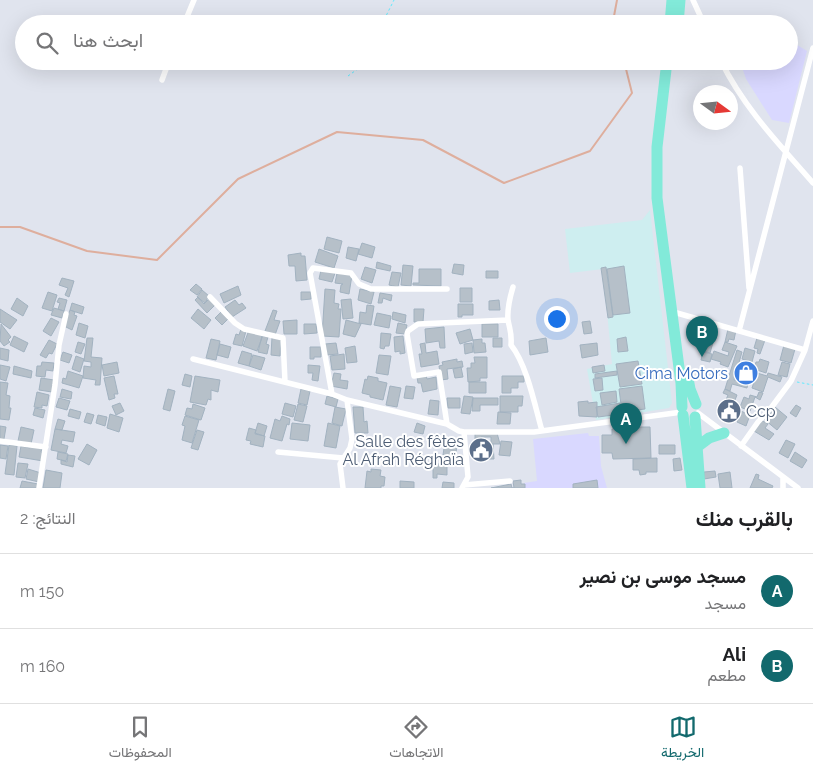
<!DOCTYPE html>
<html lang="ar">
<meta charset="utf-8">
<style>
body{margin:0;font-family:Raleway,Vazirmatn,sans-serif;background:#f6f6f6;color:#202124;direction:rtl}
.compass{position:absolute;left:693px;top:85px;width:45px;height:45px;border-radius:50%;background:#fff;box-shadow:0 5px 20px #0002;rotate:105deg}
.you{position:absolute;left:556px;top:318px;width:18px;height:18px;margin:-12px;border:4px solid #fff;border-radius:50%;background:#1a73e8;box-shadow:0 0 0 8px #1a73e833}
.badge{display:grid;place-items:center;width:32px;height:32px;border-radius:50%;background:#12696d;color:#fff;font-size:16px;font-weight:700}
.pin{position:absolute;translate:-50% -41px;filter:drop-shadow(0 1px 2px #0008)}
.pin::after{content:'';position:absolute;top:26px;width:18px;height:15px;background:inherit;clip-path:polygon(0 0,100% 0,50% 100%)}
.list{margin:0;padding:0;list-style:none}
h2{display:flex;justify-content:space-between;align-items:center;height:65px;margin:0;padding:0 20px;font-size:21px}
h2 small{font-size:16px;font-weight:400;color:#757577}
.list li{display:grid;grid-template-columns:32px 1fr auto;gap:15px;align-items:center;box-sizing:border-box;height:75px;padding:0 20px;border-top:1px solid #e0e0e0}
.list b{display:block;font-size:19px;white-space:nowrap}
.list p{margin:0;font-size:16px;white-space:nowrap;color:#757577}
.list em{font-size:16px;font-style:normal;color:#757577}
.icon{flex:none;width:28px;height:28px;fill:none;stroke:currentColor;stroke-width:2;stroke-linecap:round;stroke-linejoin:round}
.map{position:relative;flex:none;width:813px;height:488px;overflow:hidden;direction:ltr}
.search{position:absolute;background:#fff;box-shadow:0 5px 20px #0002;left:15px;right:15px;top:15px;height:55px;display:flex;align-items:center;gap:12px;box-sizing:border-box;padding:0 18px;border-radius:28px;color:#757577;font-size:19px}
.sheet{height:215px;background:#fff}
nav{display:flex;justify-content:space-around;align-items:center;box-sizing:border-box;height:70px;border-top:1px solid #e0e0e0;background:#fff;font-size:14px;color:#757577}
nav a{display:grid;justify-items:center;gap:2px}
nav .on{color:#12696d}
.map>svg:first-child{display:block}
</style>
<div class="map">
<svg width="813" height="488" viewBox="0 0 813 488">
<rect width="100%" height="100%" fill="#e0e4ee"/>
<path fill="#ceeef0" d="M 650,210 L 672,403 L 669,408 L 596,420 L 587,369 L 612,364 L 603,269 L 570,273 L 565,229 L 642,220 Z"/>
<path fill="#d9d8ff" d="M 789,40 L 807,51 L 789,123 L 772,120 L 746,79 L 740,61 L 789,61 Z
M 588,433 L 589,436 L 599,436 L 601,466 L 607,488 L 525,488 L 524,483 L 537,481 L 533,439 Z"/>
<g fill="none" stroke-linecap="round" stroke-linejoin="round">
<path stroke="#deae9d" stroke-width="2" d="M 615,24 L 614,16 L 617,0
M 0,227 L 20,227 L 87,251 L 157,260 L 238,179 L 337,132 L 423,140 L 504,183 L 590,151 L 632,93 L 624,61"/>
</g>
<path fill="#b6c0c9" stroke="#a2b2c0" d="M 327,237 L 342,241 L 339,253 L 324,249 Z
M 362,243 L 375,247 L 372,258 L 358,254 Z
M 348,247 L 359,249 L 356,261 L 346,258 Z
M 319,249 L 338,256 L 334,268 L 315,262 Z
M 301,253 L 301,256 L 305,256 L 307,280 L 296,281 L 295,266 L 289,266 L 288,255 Z
M 377,262 L 391,266 L 390,271 L 376,268 Z
M 454,264 L 464,265 L 463,275 L 452,273 Z
M 403,265 L 413,266 L 411,286 L 401,285 Z
M 624,266 L 630,313 L 613,315 L 607,269 Z
M 365,267 L 376,270 L 372,283 L 361,279 Z
M 606,267 L 613,317 L 608,318 L 601,268 Z
M 419,269 L 441,269 L 441,286 L 413,285 L 413,283 L 419,283 Z
M 321,270 L 335,273 L 332,282 L 319,279 Z
M 486,271 L 498,271 L 498,278 L 486,278 Z
M 392,272 L 401,273 L 398,287 L 389,285 Z
M 337,273 L 352,275 L 349,294 L 340,292 L 341,285 L 343,284 L 335,283 Z
M 62,278 L 74,281 L 69,297 L 65,295 L 68,288 L 59,285 Z
M 196,284 L 202,289 L 197,295 L 190,290 Z
M 238,286 L 241,295 L 224,303 L 220,294 Z
M 460,288 L 472,288 L 472,302 L 460,302 Z
M 325,289 L 335,290 L 334,303 L 339,304 L 338,309 L 341,309 L 339,337 L 322,336 Z
M 360,289 L 374,292 L 371,304 L 358,300 Z
M 202,290 L 209,296 L 205,303 L 197,297 Z
M 48,292 L 57,295 L 52,311 L 42,308 Z
M 301,292 L 311,292 L 311,299 L 301,300 Z
M 380,293 L 392,295 L 391,301 L 383,298 L 382,303 L 378,303 Z
M 198,297 L 204,304 L 210,298 L 216,304 L 207,313 L 195,300 Z
M 17,298 L 28,306 L 23,316 L 11,309 Z
M 59,298 L 67,300 L 64,311 L 58,309 L 60,303 L 57,302 Z
M 351,299 L 353,318 L 343,319 L 341,300 Z
M 235,300 L 239,305 L 242,303 L 246,308 L 232,317 L 225,307 Z
M 499,300 L 500,310 L 489,310 L 489,301 Z
M 72,303 L 84,307 L 82,314 L 70,310 Z
M 458,304 L 473,304 L 473,315 L 462,315 L 462,317 L 458,317 Z
M 367,305 L 374,306 L 371,325 L 359,323 L 360,312 L 366,313 Z
M 54,308 L 64,311 L 62,318 L 51,315 Z
M 0,309 L 17,320 L 10,329 L 0,322 Z
M 198,309 L 211,320 L 204,329 L 191,318 Z
M 414,309 L 424,309 L 423,322 L 414,322 Z
M 70,310 L 75,312 L 74,315 L 77,316 L 72,330 L 64,326 Z
M 273,310 L 277,311 L 274,320 L 280,321 L 275,335 L 265,331 Z
M 222,311 L 229,318 L 222,325 L 215,318 Z
M 393,312 L 406,315 L 405,323 L 392,319 Z
M 377,313 L 391,316 L 389,328 L 374,325 Z
M 51,318 L 59,322 L 51,336 L 43,331 Z
M 297,320 L 297,334 L 284,334 L 283,321 Z
M 346,320 L 361,324 L 355,337 L 343,334 Z
M 590,321 L 592,333 L 584,334 L 582,322 Z
M 704,322 L 711,324 L 708,336 L 701,334 Z
M 79,323 L 88,326 L 85,338 L 76,335 Z
M 398,323 L 407,325 L 405,334 L 396,333 Z
M 1,324 L 11,337 L 8,340 L 10,342 L 4,346 L 0,341 Z
M 304,324 L 316,324 L 317,333 L 304,334 Z
M 482,324 L 498,324 L 498,337 L 482,337 Z
M 444,327 L 445,348 L 440,348 L 439,341 L 426,343 L 425,329 Z
M 241,329 L 246,331 L 242,346 L 233,344 L 236,334 L 239,335 Z
M 470,329 L 473,340 L 460,344 L 456,333 Z
M 728,329 L 736,330 L 734,340 L 729,339 L 728,342 L 725,342 Z
M 249,330 L 263,335 L 257,351 L 243,346 Z
M 381,333 L 391,334 L 389,346 L 385,346 L 384,349 L 380,348 Z
M 14,336 L 28,343 L 24,352 L 10,345 Z
M 262,336 L 268,337 L 266,344 L 269,345 L 267,354 L 258,352 Z
M 403,336 L 405,353 L 400,354 L 400,351 L 395,352 L 394,337 Z
M 704,336 L 714,339 L 710,353 L 700,350 Z
M 272,337 L 281,340 L 280,356 L 271,355 Z
M 626,337 L 628,351 L 618,352 L 617,339 Z
M 87,338 L 93,338 L 91,357 L 102,358 L 100,385 L 95,385 L 96,380 L 83,378 L 84,366 L 91,367 L 91,362 L 84,361 Z
M 493,338 L 502,338 L 502,347 L 493,347 Z
M 546,338 L 548,352 L 530,355 L 529,341 Z
M 757,338 L 765,340 L 760,354 L 757,353 L 758,349 L 754,348 Z
M 211,339 L 220,341 L 216,360 L 206,358 Z
M 482,339 L 482,343 L 485,343 L 486,352 L 474,353 L 473,340 Z
M 49,340 L 57,344 L 52,354 L 49,353 L 46,358 L 40,355 Z
M 78,342 L 85,344 L 81,354 L 75,352 Z
M 725,342 L 737,346 L 728,367 L 720,364 L 721,362 L 711,359 L 714,351 L 728,356 L 729,352 L 722,350 Z
M 336,343 L 338,354 L 327,355 L 325,344 Z
M 425,343 L 426,353 L 437,351 L 439,364 L 421,367 L 419,354 L 422,354 L 420,344 Z
M 472,343 L 473,352 L 465,354 L 464,344 Z
M 597,343 L 598,355 L 582,358 L 580,345 Z
M 220,344 L 231,347 L 228,358 L 217,355 Z
M 784,345 L 795,349 L 791,363 L 780,360 Z
M 355,346 L 357,362 L 347,363 L 345,348 Z
M 310,347 L 321,347 L 321,357 L 314,357 L 314,359 L 310,359 Z
M 0,348 L 9,350 L 8,361 L 0,359 Z
M 745,348 L 755,351 L 752,362 L 742,359 Z
M 737,350 L 742,352 L 734,380 L 748,383 L 747,388 L 732,384 L 730,391 L 725,389 Z
M 242,351 L 252,354 L 249,366 L 238,363 Z
M 63,352 L 72,355 L 69,363 L 60,360 Z
M 703,352 L 712,354 L 710,362 L 701,360 Z
M 344,354 L 345,369 L 332,370 L 330,356 Z
M 253,355 L 265,358 L 261,370 L 249,366 Z
M 379,355 L 391,356 L 388,375 L 376,373 Z
M 76,356 L 84,359 L 80,372 L 72,369 Z
M 474,357 L 487,357 L 487,378 L 480,378 L 480,381 L 468,382 L 467,368 L 471,368 L 471,363 L 475,363 Z
M 457,359 L 457,362 L 462,361 L 463,367 L 447,369 L 448,379 L 441,380 L 439,366 L 443,365 L 442,362 Z
M 760,359 L 769,362 L 766,373 L 754,369 L 756,362 L 759,362 Z
M 638,361 L 642,384 L 620,387 L 616,364 Z
M 42,362 L 54,363 L 53,371 L 46,370 L 45,377 L 36,376 L 37,366 L 41,366 Z
M 117,362 L 119,373 L 104,376 L 102,365 Z
M 782,362 L 790,364 L 787,377 L 778,375 Z
M 0,365 L 10,367 L 6,381 L 0,379 Z
M 308,365 L 320,366 L 318,381 L 312,380 L 313,373 L 308,373 Z
M 604,365 L 605,371 L 593,373 L 592,367 Z
M 14,366 L 32,371 L 31,378 L 13,374 Z
M 739,366 L 754,369 L 752,380 L 737,377 Z
M 461,367 L 463,377 L 455,378 L 453,369 Z
M 68,371 L 83,376 L 79,388 L 62,383 L 63,378 L 66,379 Z
M 617,371 L 617,375 L 595,378 L 595,374 Z
M 334,373 L 341,374 L 340,380 L 348,381 L 347,389 L 331,386 Z
M 757,373 L 767,376 L 768,373 L 782,377 L 780,382 L 768,377 L 763,392 L 752,388 Z
M 185,374 L 192,376 L 190,387 L 182,385 Z
M 426,375 L 427,379 L 436,377 L 437,389 L 423,392 L 421,383 L 418,383 L 417,377 Z
M 114,376 L 118,394 L 114,394 L 115,398 L 109,400 L 104,378 Z
M 195,376 L 220,380 L 218,392 L 211,390 L 211,400 L 208,399 L 206,405 L 190,402 Z
M 368,376 L 378,378 L 378,381 L 387,383 L 383,400 L 370,397 L 370,395 L 362,393 L 365,379 L 367,380 Z
M 502,376 L 524,376 L 524,382 L 518,382 L 518,388 L 511,388 L 511,393 L 502,393 Z
M 41,378 L 54,380 L 52,392 L 39,390 Z
M 602,378 L 603,390 L 595,391 L 593,379 Z
M 0,382 L 8,383 L 6,395 L 10,396 L 9,408 L 11,408 L 9,420 L 0,419 Z
M 469,382 L 486,382 L 486,393 L 469,393 Z
M 390,386 L 401,388 L 397,407 L 386,405 Z
M 406,386 L 415,387 L 413,399 L 404,398 Z
M 642,386 L 645,409 L 622,412 L 619,389 Z
M 62,389 L 72,392 L 71,399 L 60,397 Z
M 168,389 L 175,391 L 170,411 L 163,409 Z
M 301,389 L 310,391 L 307,405 L 298,403 Z
M 725,389 L 737,395 L 733,405 L 725,402 L 728,395 L 723,393 Z
M 616,391 L 617,402 L 602,405 L 600,393 Z
M 37,392 L 49,395 L 47,406 L 42,405 L 42,408 L 34,407 Z
M 759,392 L 763,393 L 760,400 L 755,397 L 750,411 L 740,407 L 744,397 L 749,399 L 750,395 L 757,397 Z
M 327,396 L 338,399 L 336,407 L 325,404 Z
M 464,396 L 473,397 L 470,414 L 461,413 Z
M 500,396 L 523,396 L 522,406 L 518,406 L 518,412 L 500,412 Z
M 59,398 L 70,401 L 67,410 L 56,407 Z
M 447,398 L 460,398 L 460,408 L 448,408 Z
M 473,398 L 498,398 L 498,405 L 480,405 L 480,411 L 472,411 Z
M 430,400 L 439,401 L 438,415 L 428,414 Z
M 588,401 L 588,403 L 597,402 L 597,417 L 579,416 L 578,402 Z
M 120,403 L 124,411 L 116,415 L 112,406 Z
M 285,403 L 296,406 L 293,417 L 282,414 Z
M 620,403 L 621,414 L 598,417 L 596,407 Z
M 193,404 L 205,408 L 201,420 L 185,415 L 187,408 L 192,409 Z
M 298,404 L 307,406 L 303,422 L 294,420 Z
M 796,405 L 801,408 L 796,417 L 790,413 Z
M 729,406 L 750,415 L 746,426 L 737,422 L 739,417 L 727,412 Z
M 335,407 L 346,409 L 342,426 L 332,423 Z
M 353,407 L 363,407 L 364,422 L 367,421 L 368,433 L 355,433 Z
M 775,407 L 787,417 L 777,430 L 765,420 Z
M 35,408 L 45,410 L 43,418 L 33,415 Z
M 70,409 L 81,412 L 79,419 L 68,416 Z
M 498,412 L 511,413 L 510,424 L 497,424 Z
M 87,413 L 94,415 L 91,424 L 84,422 Z
M 110,414 L 123,418 L 119,432 L 107,428 Z
M 98,415 L 107,417 L 105,426 L 96,423 Z
M 185,416 L 199,420 L 192,443 L 182,440 L 185,426 L 182,425 Z
M 282,416 L 290,419 L 289,425 L 287,424 L 282,441 L 270,438 L 275,419 L 280,421 Z
M 58,419 L 65,421 L 62,430 L 55,429 Z
M 761,420 L 768,424 L 765,428 L 774,434 L 769,440 L 754,431 Z
M 258,423 L 267,426 L 264,436 L 255,433 Z
M 292,423 L 310,425 L 308,441 L 290,439 Z
M 328,423 L 340,426 L 336,448 L 324,446 Z
M 417,423 L 425,426 L 423,434 L 414,432 Z
M 626,425 L 635,425 L 635,427 L 650,427 L 651,458 L 613,459 L 612,453 L 602,453 L 602,435 L 612,435 L 612,429 L 627,428 Z
M 0,426 L 6,427 L 4,439 L 0,439 Z
M 21,427 L 34,430 L 31,444 L 18,441 Z
M 249,428 L 256,430 L 255,434 L 265,436 L 263,447 L 250,444 L 251,441 L 246,440 Z
M 55,429 L 75,432 L 73,442 L 62,440 L 61,444 L 68,446 L 66,453 L 51,450 Z
M 197,430 L 204,432 L 198,450 L 191,448 Z
M 497,433 L 500,444 L 491,444 L 491,437 L 481,437 L 482,450 L 488,449 L 488,445 L 493,444 L 494,459 L 488,459 L 488,456 L 481,456 L 481,459 L 475,459 L 475,434 Z
M 786,440 L 795,444 L 788,458 L 779,453 Z
M 501,441 L 512,442 L 510,456 L 499,455 Z
M 87,444 L 97,450 L 89,465 L 78,459 Z
M 448,444 L 457,446 L 456,452 L 453,452 L 452,456 L 443,455 L 444,448 L 447,448 Z
M 0,445 L 8,446 L 6,459 L 0,458 Z
M 9,445 L 17,446 L 14,475 L 5,474 Z
M 659,445 L 675,445 L 675,454 L 659,454 Z
M 21,446 L 30,448 L 30,446 L 42,448 L 41,452 L 45,453 L 43,461 L 19,457 Z
M 58,452 L 68,454 L 66,461 L 57,459 Z
M 795,452 L 807,460 L 802,468 L 790,461 Z
M 68,455 L 75,456 L 73,467 L 61,464 L 61,460 L 67,462 Z
M 657,458 L 657,472 L 646,472 L 646,474 L 640,475 L 639,470 L 633,470 L 633,459 Z
M 680,458 L 682,470 L 674,471 L 673,459 Z
M 18,463 L 28,464 L 25,478 L 16,477 Z
M 433,464 L 447,464 L 447,475 L 437,474 L 437,478 L 433,478 Z
M 28,469 L 41,473 L 39,482 L 26,479 Z
M 371,469 L 381,470 L 380,476 L 385,477 L 384,486 L 381,486 L 381,488 L 365,488 L 367,471 L 371,472 Z
M 46,470 L 62,473 L 60,488 L 43,488 Z
M 715,471 L 716,477 L 704,479 L 704,472 Z
M 730,472 L 732,488 L 720,488 L 718,474 Z
M 756,474 L 759,475 L 758,479 L 773,486 L 772,488 L 750,488 Z
M 521,480 L 521,484 L 525,484 L 525,488 L 491,488 L 511,484 L 512,488 L 514,488 L 513,481 Z
M 597,480 L 598,488 L 573,488 L 573,484 Z
M 22,481 L 38,484 L 37,488 L 20,488 Z
M 400,481 L 414,482 L 414,488 L 400,488 Z
M 443,482 L 454,483 L 454,488 L 442,488 Z"/>
<g fill="none" stroke-linecap="round" stroke-linejoin="round">
<path stroke="#60ebff" stroke-width="1" stroke-dasharray="2.5 2.5" stroke-linecap="butt" d="M 382,24 L 394,0
M 348,76 L 359,68 L 362,61
M 797,382 L 813,385"/>
<path stroke="#fff" stroke-width="5.5" d="M 693,0 L 704,24
M 184,24 L 194,0
M 721,61 C 744,108 779,144 813,183
M 162,80 L 169,61
M 740,168 L 749,288
M 513,287 C 510,297 507,309 508,320 C 510,331 512,333 511,345 C 527,365 535,406 542,431
M 210,297 L 235,323 L 244,329 L 283,338 L 285,382
M 677,313 L 805,350
M 739,331 L 813,48
M 193,359 L 332,394 L 347,400 L 447,424 L 459,431 L 464,432 L 534,432 L 682,412
M 332,394 L 310,273 L 313,268 L 351,273 L 359,284 L 371,289 L 447,289
M 698,413 L 798,488
M 447,424 L 439,372 L 414,376 L 407,334 L 408,331 L 418,324 L 508,320
M 0,441 L 46,447
M 741,446 L 758,422 L 771,408 L 791,381 L 805,350 L 813,321
M 278,452 L 343,458
M 783,477 L 783,488
M 464,485 L 510,481
M 39,488 L 55,385 L 59,345 L 66,314
M 343,488 L 340,464 L 350,448 L 352,439 L 347,400
M 462,488 L 468,477 L 464,432"/>
<path stroke="#82ead9" stroke-width="11" d="M 670,24 L 672,0
M 678,24 L 680,0
M 667,61 L 657,147 L 657,198 L 681,383 L 682,407
M 687,373 L 690,389 L 696,404
M 683,415 L 692,488
M 695,417 L 700,488
M 697,447 L 709,438 L 724,433"/>
</g>
<defs>
<symbol id="shop-disc" viewBox="-11 -11 22 22"><circle r="9.5" fill="#3f7fe0" stroke="#fff"/><path d="M-5-2.5h2.3a2.7 3.5 0 0 1 5.4 0H5L5.5 6h-11ZM-1.5-2.5h3a1.5 2.3 0 0 0-3 0Z" fill="#fff"/></symbol>
<symbol id="civic-disc" viewBox="-11 -11 22 22"><circle r="9.5" fill="#5c6f8a" stroke="#fff"/><path d="M-.6-6.5H3V-4.5H.6V-3L4-1V1h2V6H-6V1h2V-1L-.6-3ZM-1.2 2.5V6h2.4V2.5Z" fill="#fff"/></symbol>
</defs>
<g fill-rule="evenodd">
<use href="#shop-disc" x="732" y="359" width="28" height="28"/>
<use href="#civic-disc" x="715" y="397" width="28" height="28"/>
<use href="#civic-disc" x="467" y="436" width="28" height="28"/>
</g>
<g text-anchor="middle" stroke-width="4" stroke-linejoin="round" paint-order="stroke">
<g font-size="16" fill="#366cbe" stroke="#fff" text-anchor="end">
<text x="728" y="379">Cima Motors</text>
</g>
<g font-size="16" fill="#4e5e75" stroke="#fff" text-anchor="start">
<text x="746" y="417">Ccp</text>
<text x="464" y="447" text-anchor="end">Salle des fêtes<tspan x="464" dy="18">Al Afrah Réghaïa</tspan></text>
</g>
</g>
</svg>
<svg class="compass" viewBox="-18 -18 36 36"><path d="M0-13l5 13h-10z" fill="#e53935"/><path d="M0 13l5-13h-10z" fill="#757577"/></svg>
<div class="you"></div>
<div class="pin badge" style="left:626px;top:444px">A</div>
<div class="pin badge" style="left:702px;top:357px">B</div>
<div class="search"><svg class="icon" aria-label="search" viewBox="0 0 24 24"><circle cx="10" cy="10" r="6"/><path d="M15 15l6 6"/></svg>ابحث هنا</div>
</div>
<section class="sheet">
<h2>بالقرب منك<small>النتائج: 2</small></h2>
<ul class="list">
<li><span class="badge">A</span><div><b>مسجد موسى بن نصير</b><p>مسجد</p></div><em>150 m</em></li>
<li><span class="badge">B</span><div><b>Ali</b><p>مطعم</p></div><em>160 m</em></li>
</ul>
</section>
<nav>
<a class="on"><svg class="icon" aria-label="map" viewBox="0 0 24 24"><path d="M3 6l6-2 6 2 6-2v14l-6 2-6-2-6 2zM9 4v14M15 6v14"/></svg>الخريطة</a>
<a><svg class="icon" aria-label="directions" viewBox="0 0 24 24"><path d="M12 3l9 9-9 9-9-9zM9 14v-3h6M13 9l2 2-2 2"/></svg>الاتجاهات</a>
<a><svg class="icon" aria-label="saved" viewBox="0 0 24 24"><path d="M7 4h10v16l-5-4-5 4z"/></svg>المحفوظات</a>
</nav>
